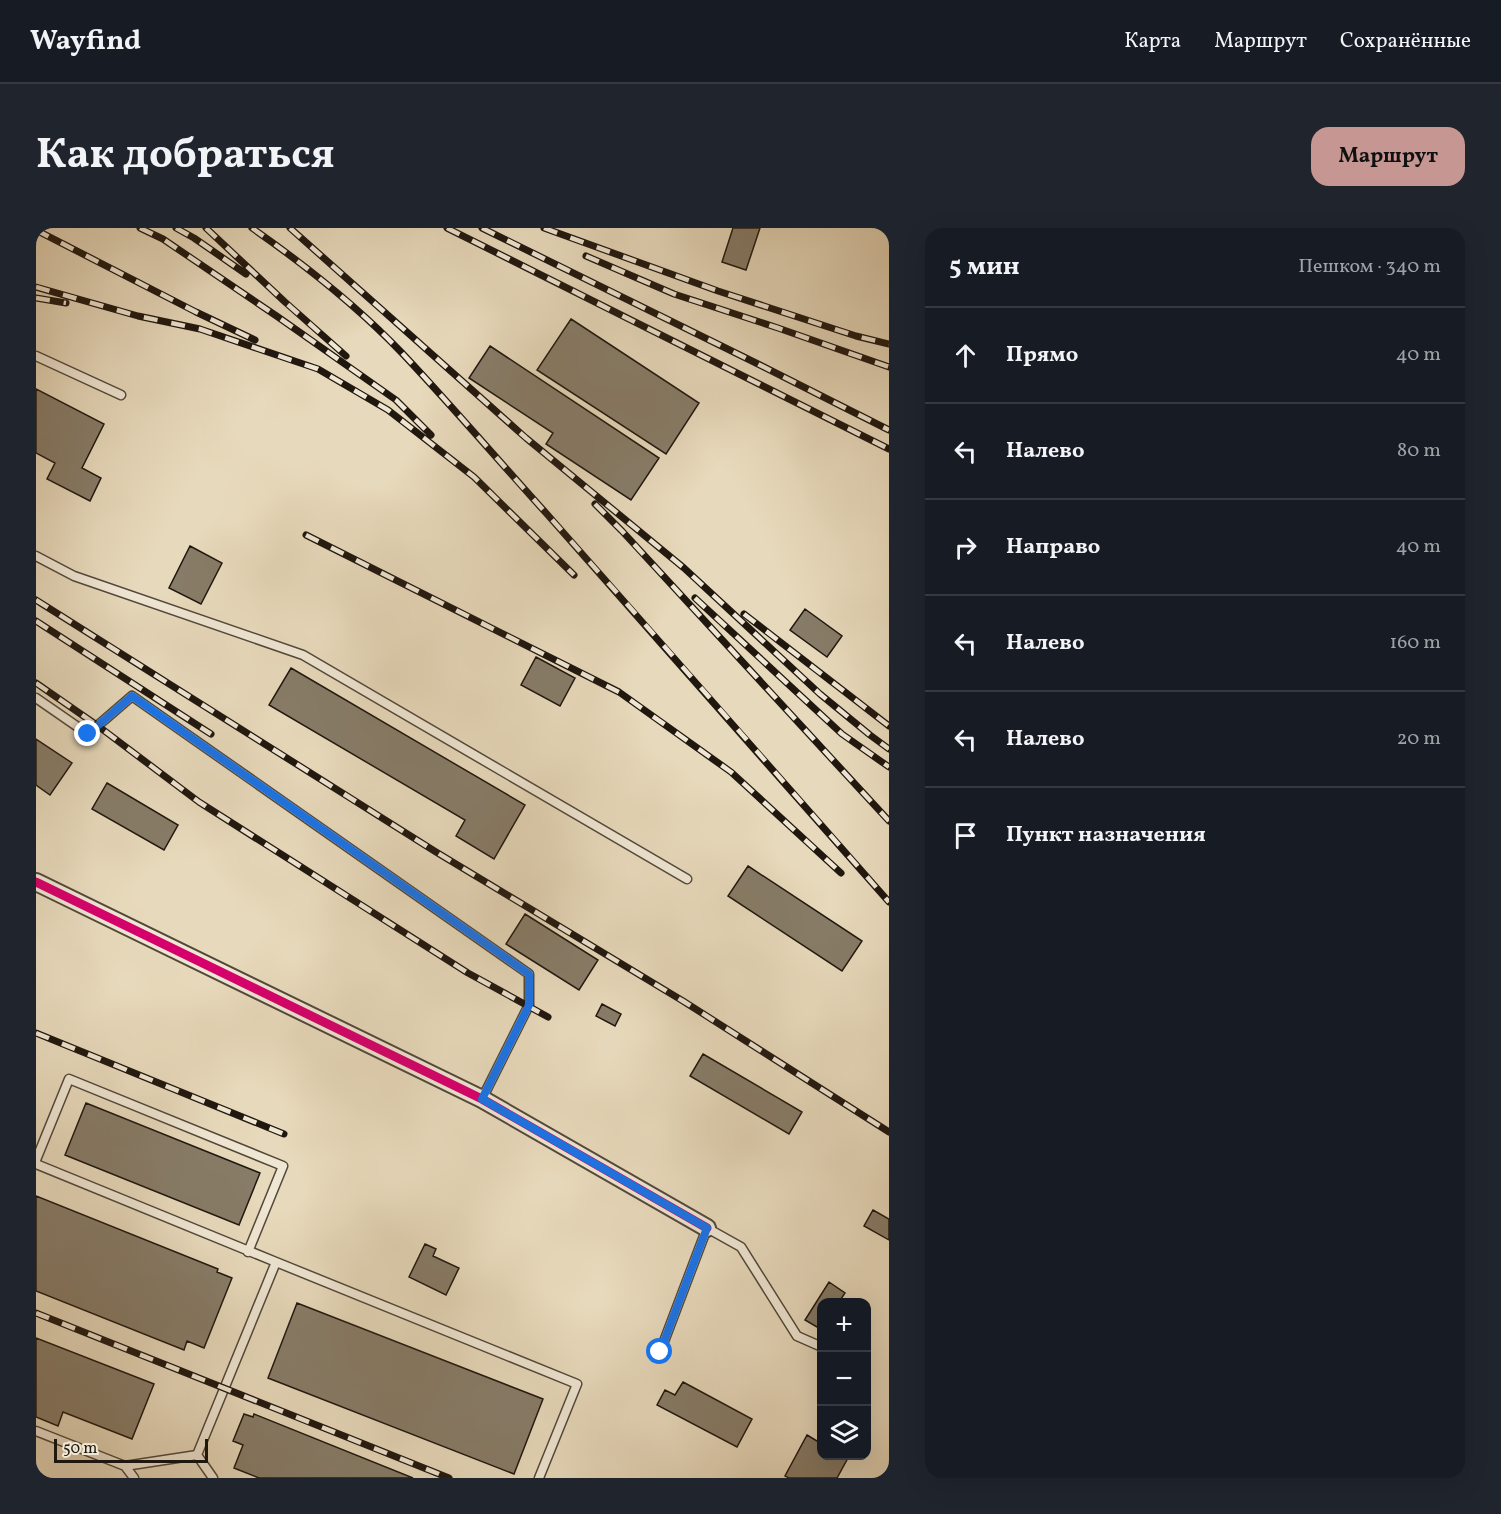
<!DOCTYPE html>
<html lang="ru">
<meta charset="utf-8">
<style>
body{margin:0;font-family:Vollkorn,serif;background:#20242c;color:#f1f3f6}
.controls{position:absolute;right:18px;bottom:18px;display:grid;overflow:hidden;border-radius:12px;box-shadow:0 6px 24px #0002}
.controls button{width:54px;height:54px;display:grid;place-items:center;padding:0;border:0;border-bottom:2px solid #363941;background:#171b24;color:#f1f3f6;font:30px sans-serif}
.scale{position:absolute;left:18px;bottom:15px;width:154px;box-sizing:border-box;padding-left:6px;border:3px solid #20170f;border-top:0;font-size:16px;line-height:21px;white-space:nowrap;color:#20170f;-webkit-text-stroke:4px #efe6d3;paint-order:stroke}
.stop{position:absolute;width:18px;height:18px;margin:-14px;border:4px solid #1a73e8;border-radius:50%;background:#fff}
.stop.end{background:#1a73e8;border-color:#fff;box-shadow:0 2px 6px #0008}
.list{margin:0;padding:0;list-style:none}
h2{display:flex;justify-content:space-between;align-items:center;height:78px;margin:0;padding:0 24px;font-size:26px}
h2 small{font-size:20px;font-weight:400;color:#9ea1a6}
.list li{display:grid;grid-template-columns:39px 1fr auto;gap:18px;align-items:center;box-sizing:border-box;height:96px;padding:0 24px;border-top:2px solid #363941}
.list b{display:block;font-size:22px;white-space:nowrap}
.list em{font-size:20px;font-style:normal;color:#9ea1a6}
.icon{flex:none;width:33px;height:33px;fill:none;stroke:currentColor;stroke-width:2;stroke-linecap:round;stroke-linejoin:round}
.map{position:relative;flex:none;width:853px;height:1250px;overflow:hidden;border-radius:18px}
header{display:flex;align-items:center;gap:36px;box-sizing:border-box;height:84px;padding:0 30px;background:#171b24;border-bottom:2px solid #363941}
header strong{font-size:28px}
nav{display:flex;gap:33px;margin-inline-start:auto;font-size:21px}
.intro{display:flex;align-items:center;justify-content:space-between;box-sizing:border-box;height:144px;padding:0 36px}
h1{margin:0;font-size:42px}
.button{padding:15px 27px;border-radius:18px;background:#c59692;color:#111;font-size:21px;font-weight:700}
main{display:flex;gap:36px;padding:0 36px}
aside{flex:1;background:#171b24;border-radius:18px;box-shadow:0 6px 24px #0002}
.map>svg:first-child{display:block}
</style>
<header>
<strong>Wayfind</strong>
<nav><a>Карта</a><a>Маршрут</a><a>Сохранённые</a></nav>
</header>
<div class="intro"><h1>Как добраться</h1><a class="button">Маршрут</a></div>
<main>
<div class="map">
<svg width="853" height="1250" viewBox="0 0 853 1250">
<rect width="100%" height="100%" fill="#e7d9bb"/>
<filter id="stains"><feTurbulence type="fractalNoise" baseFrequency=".00333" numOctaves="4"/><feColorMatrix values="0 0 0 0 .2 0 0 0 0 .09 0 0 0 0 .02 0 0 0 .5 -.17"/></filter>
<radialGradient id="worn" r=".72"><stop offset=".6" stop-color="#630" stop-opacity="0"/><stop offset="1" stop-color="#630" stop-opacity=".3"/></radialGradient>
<path fill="#877c68" stroke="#20170f" stroke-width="1.5" d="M 697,0 L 724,0 L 710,42 L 686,34 Z
M 535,91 L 663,175 L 630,226 L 501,142 Z
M 454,118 L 623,230 L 595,272 L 510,216 L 517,205 L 433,150 Z
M 0,161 L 68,196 L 46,240 L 65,250 L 54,273 L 11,251 L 19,235 L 0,225 Z
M 154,318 L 186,335 L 165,376 L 133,360 Z
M 769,381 L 806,408 L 791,429 L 754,402 Z
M 500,429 L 539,450 L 524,478 L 485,457 Z
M 255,440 L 489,577 L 458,631 L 420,608 L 429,592 L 233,477 Z
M 0,511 L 36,535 L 14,567 L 0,557 Z
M 71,555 L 142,597 L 128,622 L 56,581 Z
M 712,638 L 826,713 L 806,743 L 692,668 Z
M 489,686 L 562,732 L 543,762 L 470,716 Z
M 566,776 L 585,786 L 579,798 L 560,788 Z
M 667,826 L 766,884 L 753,906 L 654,848 Z
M 50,875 L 224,945 L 203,997 L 29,927 Z
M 0,968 L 182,1041 L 181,1044 L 196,1050 L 168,1120 L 151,1113 L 148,1122 L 0,1063 Z
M 837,982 L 853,991 L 853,1012 L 828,998 Z
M 389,1016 L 400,1021 L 397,1028 L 423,1040 L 410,1067 L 373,1049 Z
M 793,1054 L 809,1065 L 803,1074 L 786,1074 L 786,1102 L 769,1092 Z
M 261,1075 L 507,1171 L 478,1246 L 232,1150 Z
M 0,1110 L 118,1156 L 96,1211 L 27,1184 L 22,1198 L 0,1189 Z
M 647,1154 L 716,1191 L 701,1219 L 621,1177 L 629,1162 L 639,1167 Z
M 208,1186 L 217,1189 L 218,1186 L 377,1250 L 223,1250 L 198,1240 L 207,1217 L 197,1213 Z
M 771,1207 L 786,1216 L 786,1228 L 807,1228 L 812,1230 L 801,1250 L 753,1250 L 749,1248 Z"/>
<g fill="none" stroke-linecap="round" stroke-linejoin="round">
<defs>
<path id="service" d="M 0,128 L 85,167
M 0,328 L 38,348 L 267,427 L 651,651
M 0,470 L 52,506 L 96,468 L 493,746 L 493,777 L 446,871
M 0,932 L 33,851 L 247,938 L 212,1024
M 0,936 L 240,1034 L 161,1227
M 240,1034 L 541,1156 L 503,1250
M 624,1124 L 671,1000 L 705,1019 L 761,1108 L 786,1119
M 0,1203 L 89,1238 L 161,1227 L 177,1250
M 89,1238 L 98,1250"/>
<path id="minor" d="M 0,654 L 446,871 L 671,1000"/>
</defs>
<use href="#service" stroke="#52483a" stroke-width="11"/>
<use href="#minor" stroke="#52483a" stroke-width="20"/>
<use href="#service" stroke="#efe6d3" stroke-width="8"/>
<use href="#minor" stroke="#efe6d3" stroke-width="16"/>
<defs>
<path id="rail" d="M 104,0 L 127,11 L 242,89 L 360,172 L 395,207
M 140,0 L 158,10 L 210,46
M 170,0 L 249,74 L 310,128
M 216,0 C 269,37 321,78 366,125 C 415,177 462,232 510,285 C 625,414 739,544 853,674
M 254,0 L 490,210 L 648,340 L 784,466 L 834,507 L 853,521
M 411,0 L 853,221
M 446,0 L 720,135 L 853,202
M 508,0 L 682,63 L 820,108 L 853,116
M 0,2 L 160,84 L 219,112
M 550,28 L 638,66 L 742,100 L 853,139
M 0,59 L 102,88 L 164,101 L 282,141 L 352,182 L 438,249 L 538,347
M 0,70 L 30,75
M 559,276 L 586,303 L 853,593
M 270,307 L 583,464 L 695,544 L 805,645
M 659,370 L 806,506 L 853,539
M 0,372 L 400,624 L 647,773 L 853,904
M 708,386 L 853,498
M 0,393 L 175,506
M 0,455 L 62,498 L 163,574 L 432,745 L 512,789
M 0,805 L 248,906
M 0,1085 L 413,1250"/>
</defs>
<use href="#rail" stroke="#20170f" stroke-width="7"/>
<use href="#rail" stroke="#efe6d3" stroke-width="4.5" stroke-dasharray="14" stroke-linecap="butt"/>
<defs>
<path id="cycleway" d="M 0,654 L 446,871 L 671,1000"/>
</defs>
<use href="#cycleway" stroke="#efe6d3" stroke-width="13"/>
<use href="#cycleway" stroke="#d6006c" stroke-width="9"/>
</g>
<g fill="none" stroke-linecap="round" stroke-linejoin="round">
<path stroke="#1a73e8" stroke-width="8" d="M 52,506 L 96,468 L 493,746 L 493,777 L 446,871 L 671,1000 L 624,1124"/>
</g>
<rect width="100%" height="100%" filter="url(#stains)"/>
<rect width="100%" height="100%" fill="url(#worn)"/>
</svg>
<div class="controls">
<button>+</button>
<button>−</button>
<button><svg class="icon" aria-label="layers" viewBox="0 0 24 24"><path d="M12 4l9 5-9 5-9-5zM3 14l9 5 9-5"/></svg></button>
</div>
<div class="scale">50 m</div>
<div class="stop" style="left:624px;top:1124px"></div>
<div class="stop end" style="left:52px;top:506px"></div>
</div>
<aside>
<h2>5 мин<small>Пешком · 340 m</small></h2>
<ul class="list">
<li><svg class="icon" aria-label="ahead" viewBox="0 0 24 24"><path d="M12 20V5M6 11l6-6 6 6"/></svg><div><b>Прямо</b></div><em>40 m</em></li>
<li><svg class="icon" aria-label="left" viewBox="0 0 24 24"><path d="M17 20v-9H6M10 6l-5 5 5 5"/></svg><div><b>Налево</b></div><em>80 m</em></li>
<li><svg class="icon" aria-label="right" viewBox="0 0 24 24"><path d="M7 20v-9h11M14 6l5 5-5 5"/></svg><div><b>Направо</b></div><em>40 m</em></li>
<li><svg class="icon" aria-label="left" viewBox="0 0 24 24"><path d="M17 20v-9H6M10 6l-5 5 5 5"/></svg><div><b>Налево</b></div><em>160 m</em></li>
<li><svg class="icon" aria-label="left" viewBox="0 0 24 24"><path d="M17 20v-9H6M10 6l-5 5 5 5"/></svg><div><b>Налево</b></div><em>20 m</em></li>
<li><svg class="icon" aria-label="arrive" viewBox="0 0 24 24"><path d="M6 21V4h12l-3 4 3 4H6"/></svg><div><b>Пункт назначения</b></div></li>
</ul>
</aside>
</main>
